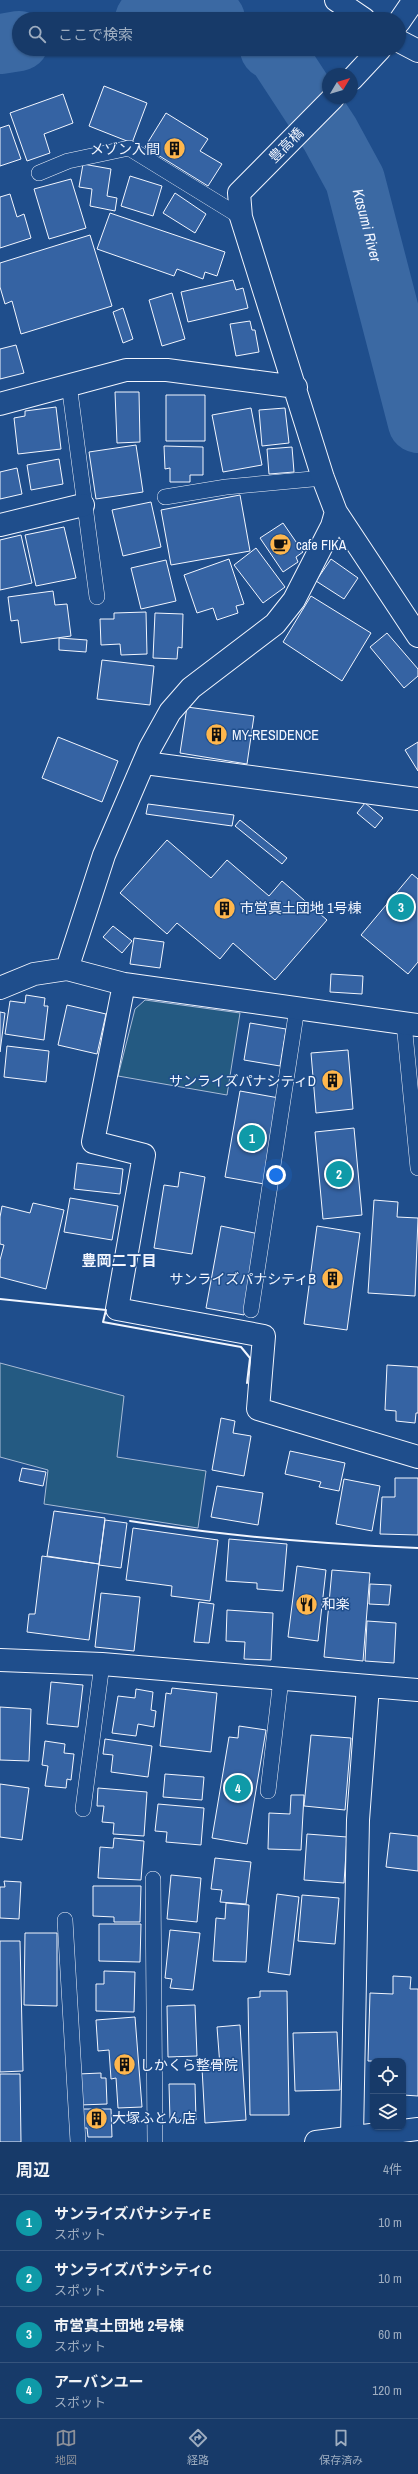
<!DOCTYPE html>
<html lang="ja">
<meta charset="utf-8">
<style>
body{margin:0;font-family:"Archivo Narrow","Noto Sans JP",sans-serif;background:#244571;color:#f1f3f6}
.controls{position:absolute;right:12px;bottom:12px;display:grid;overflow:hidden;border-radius:8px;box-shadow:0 1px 3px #0004}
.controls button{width:36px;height:36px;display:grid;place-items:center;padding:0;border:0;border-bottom:1px solid #36547d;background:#173a69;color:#f1f3f6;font:20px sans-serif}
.compass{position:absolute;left:322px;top:68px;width:36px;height:36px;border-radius:50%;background:#173a69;box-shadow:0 1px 3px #0004;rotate:52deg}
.you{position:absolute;left:276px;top:1175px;width:14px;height:14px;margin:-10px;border:3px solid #fff;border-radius:50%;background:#1a73e8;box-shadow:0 0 0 6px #1a73e833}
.badge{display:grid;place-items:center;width:26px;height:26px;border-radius:50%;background:#8c9099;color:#fff;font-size:13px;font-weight:700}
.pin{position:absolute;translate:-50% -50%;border:2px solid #fff;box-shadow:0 1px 4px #0006}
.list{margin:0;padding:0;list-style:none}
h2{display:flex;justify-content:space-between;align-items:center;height:52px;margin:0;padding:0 16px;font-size:17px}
h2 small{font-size:13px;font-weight:400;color:#9eadc0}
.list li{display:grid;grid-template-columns:26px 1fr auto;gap:12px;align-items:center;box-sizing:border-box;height:56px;padding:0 16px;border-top:1px solid #36547d}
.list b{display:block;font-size:15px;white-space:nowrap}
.list p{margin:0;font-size:13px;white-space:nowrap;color:#9eadc0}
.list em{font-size:13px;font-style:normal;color:#9eadc0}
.icon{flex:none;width:22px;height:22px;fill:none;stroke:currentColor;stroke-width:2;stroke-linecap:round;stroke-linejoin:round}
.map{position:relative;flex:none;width:418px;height:2142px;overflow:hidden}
.search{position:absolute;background:#173a69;box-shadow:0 1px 3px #0004;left:12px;right:12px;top:12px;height:44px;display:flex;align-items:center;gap:10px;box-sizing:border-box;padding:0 14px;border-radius:22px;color:#9eadc0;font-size:15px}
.sheet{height:276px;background:#173a69}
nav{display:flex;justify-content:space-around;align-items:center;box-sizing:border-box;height:56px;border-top:1px solid #36547d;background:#173a69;font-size:11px;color:#9eadc0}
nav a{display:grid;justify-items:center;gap:2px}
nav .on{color:#8c9099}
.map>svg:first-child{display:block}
</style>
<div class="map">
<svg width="418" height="2142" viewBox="0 0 418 2142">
<rect width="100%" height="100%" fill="#1f4e8c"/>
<path fill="#245a82" stroke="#a8bbd7" d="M 145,1000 L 240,1013 L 227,1095 L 118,1076 L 135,1009 Z
M 0,1363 L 124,1396 L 117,1457 L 206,1471 L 198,1528 L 44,1504 L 48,1470 L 0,1457 Z"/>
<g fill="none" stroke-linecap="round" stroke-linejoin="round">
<g stroke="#3b69a3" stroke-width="60">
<path d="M 145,19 L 171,15 L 215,19"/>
<path d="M 0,44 L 19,41"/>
<path id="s1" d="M 270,49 L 277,53 L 330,134 L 355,180 L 418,423"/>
</g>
</g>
<path fill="#3563a3" stroke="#f2f6ff" d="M 104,86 L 147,103 L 132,143 L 89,126 Z
M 63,94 L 73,123 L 44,134 L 50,153 L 27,161 L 10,113 Z
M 166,113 L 208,139 L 200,151 L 222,164 L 208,186 L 145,147 Z
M 9,125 L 21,159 L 0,166 L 0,128 Z
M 83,164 L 111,169 L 107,196 L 117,198 L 115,211 L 90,206 L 92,189 L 79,187 Z
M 130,176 L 162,186 L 153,216 L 121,206 Z
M 71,179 L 86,228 L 49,239 L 34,189 Z
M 175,193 L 206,214 L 195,233 L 163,213 Z
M 10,194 L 17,217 L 24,214 L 31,238 L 0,248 L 0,197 Z
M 110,213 L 225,252 L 217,276 L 205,272 L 203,279 L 177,269 L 174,276 L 97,249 Z
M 90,235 L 112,306 L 21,334 L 12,301 L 5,304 L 0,287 L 0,263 Z
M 233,280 L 236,290 L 243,288 L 248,308 L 188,322 L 181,292 Z
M 172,293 L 185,339 L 162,346 L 149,300 Z
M 123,308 L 133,339 L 123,343 L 113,312 Z
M 250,321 L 252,330 L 255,330 L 259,352 L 236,356 L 230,324 Z
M 16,345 L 24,373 L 0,379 L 0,349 Z
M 115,392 L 139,392 L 140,442 L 117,443 Z
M 166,395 L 205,395 L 205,441 L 166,441 Z
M 56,407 L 61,449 L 18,454 L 14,418 L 25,416 L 25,411 Z
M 251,408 L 262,465 L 223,472 L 212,415 Z
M 285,408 L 289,443 L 262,446 L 259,410 Z
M 136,445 L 143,492 L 96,499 L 89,452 Z
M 164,446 L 203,447 L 203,475 L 190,475 L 190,482 L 170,482 L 170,468 L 165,469 Z
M 292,447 L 294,472 L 269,474 L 267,449 Z
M 59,459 L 63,484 L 31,490 L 27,465 Z
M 17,468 L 22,494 L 0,499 L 0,472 Z
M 240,495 L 250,551 L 171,565 L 161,510 Z
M 151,502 L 161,547 L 123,556 L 112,510 Z
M 283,523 L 303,552 L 296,557 L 298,562 L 283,572 L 260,538 Z
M 64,527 L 76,578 L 36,586 L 25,535 Z
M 21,535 L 32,583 L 0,590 L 0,540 Z
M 256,548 L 285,587 L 263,603 L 234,565 Z
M 229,559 L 244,604 L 236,606 L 238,613 L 217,620 L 213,608 L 197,613 L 184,575 Z
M 331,559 L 358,578 L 344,599 L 316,581 Z
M 166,560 L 176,601 L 141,609 L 131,568 Z
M 53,591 L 55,605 L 67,604 L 71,636 L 21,643 L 18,620 L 11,621 L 8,597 Z
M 311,596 L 371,633 L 342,681 L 283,642 Z
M 146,612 L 147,654 L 121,655 L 120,644 L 101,645 L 100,619 L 114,619 L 114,613 Z
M 155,613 L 183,614 L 182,648 L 178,647 L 177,659 L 153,658 Z
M 387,633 L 418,669 L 418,676 L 404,688 L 370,647 Z
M 59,638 L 87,640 L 86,652 L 59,650 Z
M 102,660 L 154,666 L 150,705 L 97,699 Z
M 187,707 L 254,716 L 247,764 L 180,753 Z
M 58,737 L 118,761 L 102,802 L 42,778 Z
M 418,742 L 418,771 L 405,750 Z
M 365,803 L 383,818 L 375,828 L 357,813 Z
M 148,804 L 234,815 L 232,826 L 146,814 Z
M 240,820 L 287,858 L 282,864 L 235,826 Z
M 167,840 L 211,878 L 227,860 L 269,896 L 282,881 L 327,920 L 275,980 L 233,943 L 220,959 L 177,923 L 167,934 L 120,893 Z
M 412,874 L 418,879 L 418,962 L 408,974 L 361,935 Z
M 113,926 L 132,941 L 122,953 L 103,937 Z
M 134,938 L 164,942 L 160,968 L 130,964 Z
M 331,974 L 363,976 L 362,994 L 330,992 Z
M 26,995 L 45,998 L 44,1006 L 48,1006 L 44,1040 L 5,1034 L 10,1001 L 25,1003 Z
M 67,1005 L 106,1014 L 97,1054 L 58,1045 Z
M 0,1012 L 5,1013 L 0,1052 Z
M 250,1023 L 286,1029 L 280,1066 L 244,1060 Z
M 7,1046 L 49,1051 L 46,1082 L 4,1077 Z
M 348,1050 L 353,1109 L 316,1113 L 311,1053 Z
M 240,1091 L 279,1098 L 264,1184 L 225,1177 Z
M 354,1128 L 362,1215 L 323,1219 L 315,1132 Z
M 77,1163 L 123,1169 L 120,1194 L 74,1189 Z
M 180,1172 L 205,1177 L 192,1254 L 154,1248 L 164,1185 L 178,1187 Z
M 70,1198 L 118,1206 L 112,1240 L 64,1232 Z
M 374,1200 L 398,1202 L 397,1217 L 418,1218 L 415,1296 L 368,1293 Z
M 33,1203 L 64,1210 L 46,1289 L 0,1277 L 0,1260 L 4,1245 L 0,1244 L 0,1217 L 2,1206 L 30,1213 Z
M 221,1226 L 259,1234 L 244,1315 L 206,1308 Z
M 317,1226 L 360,1233 L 347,1330 L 304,1324 Z
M 387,1365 L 418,1367 L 418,1413 L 416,1413 L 415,1423 L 396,1421 L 396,1411 L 385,1410 Z
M 221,1418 L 235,1421 L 233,1433 L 251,1436 L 244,1476 L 212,1470 Z
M 290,1451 L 345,1463 L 339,1491 L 319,1487 L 321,1482 L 285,1474 Z
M 22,1468 L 46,1472 L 43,1486 L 19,1481 Z
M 395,1478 L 418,1478 L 418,1535 L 380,1534 L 382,1497 L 395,1497 Z
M 344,1479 L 380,1486 L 372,1531 L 336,1524 Z
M 217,1486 L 263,1493 L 258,1525 L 211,1517 Z
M 54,1511 L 105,1518 L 99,1564 L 47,1556 Z
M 105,1520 L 127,1523 L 121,1568 L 99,1565 Z
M 133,1528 L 218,1540 L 210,1601 L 171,1596 L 172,1586 L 126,1580 Z
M 229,1539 L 287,1544 L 283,1591 L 257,1589 L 257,1583 L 226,1581 Z
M 42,1556 L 99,1564 L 89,1640 L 27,1632 L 29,1614 L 35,1614 Z
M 297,1566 L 326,1570 L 318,1641 L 288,1637 Z
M 332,1570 L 370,1573 L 363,1661 L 324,1657 Z
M 370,1584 L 391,1585 L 389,1605 L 369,1604 Z
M 101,1593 L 140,1597 L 134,1651 L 95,1647 Z
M 199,1602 L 214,1604 L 209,1643 L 194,1642 Z
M 227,1610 L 273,1613 L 271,1660 L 244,1659 L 245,1642 L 226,1641 Z
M 367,1621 L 396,1623 L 394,1663 L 365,1661 Z
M 51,1682 L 83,1685 L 78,1727 L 47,1724 Z
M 172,1688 L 217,1693 L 211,1752 L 160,1746 L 166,1693 L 171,1694 Z
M 136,1689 L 153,1692 L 151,1710 L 156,1711 L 154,1727 L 138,1724 L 136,1736 L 112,1733 L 118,1696 L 135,1698 Z
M 0,1707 L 31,1709 L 29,1761 L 0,1760 Z
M 239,1726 L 266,1730 L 247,1844 L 212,1838 L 229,1737 L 238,1738 Z
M 311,1735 L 351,1738 L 345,1810 L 304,1806 Z
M 105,1739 L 152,1746 L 148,1777 L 111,1772 L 113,1755 L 103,1754 Z
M 45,1741 L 65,1744 L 64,1753 L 74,1754 L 71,1780 L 67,1779 L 66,1788 L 45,1786 L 48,1766 L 42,1765 Z
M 165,1774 L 204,1777 L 202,1800 L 163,1797 Z
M 0,1784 L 29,1788 L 22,1840 L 0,1837 Z
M 98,1788 L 147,1792 L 144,1836 L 113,1834 L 114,1823 L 102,1822 L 104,1806 L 97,1806 Z
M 291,1795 L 304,1795 L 301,1850 L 268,1849 L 269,1813 L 290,1814 Z
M 158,1804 L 204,1808 L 201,1845 L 166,1842 L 167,1832 L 155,1831 Z
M 390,1833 L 418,1836 L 418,1871 L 386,1867 Z
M 307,1834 L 347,1837 L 344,1883 L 304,1880 Z
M 114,1838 L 144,1841 L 141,1880 L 98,1878 L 100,1847 L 113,1848 Z
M 215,1858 L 251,1862 L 246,1904 L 220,1902 L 222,1890 L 211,1889 Z
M 171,1875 L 201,1878 L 197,1922 L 167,1919 Z
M 4,1881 L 21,1882 L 19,1919 L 0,1918 L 0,1887 L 5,1887 Z
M 93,1886 L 141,1886 L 140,1922 L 114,1922 L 114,1917 L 93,1916 Z
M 277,1894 L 299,1897 L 290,1975 L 268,1972 Z
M 302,1895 L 339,1898 L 335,1944 L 298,1941 Z
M 226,1903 L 249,1905 L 246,1962 L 213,1961 L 216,1918 L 225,1919 Z
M 99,1924 L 141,1924 L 140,1962 L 99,1961 Z
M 170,1930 L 200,1933 L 193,1990 L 170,1988 L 172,1979 L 165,1978 Z
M 25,1933 L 57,1933 L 57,2006 L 24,2005 Z
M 0,1941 L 20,1941 L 23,2071 L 0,2072 Z
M 104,1971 L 135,1972 L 134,2012 L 96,2011 L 96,1984 L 104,1984 Z
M 393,1976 L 411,1977 L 410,1989 L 418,1989 L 418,2096 L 403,2095 L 403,2061 L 368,2061 L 370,1993 L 393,1994 Z
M 260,1991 L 287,1991 L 289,2115 L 250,2115 L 248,1998 L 260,1997 Z
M 195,2005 L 197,2056 L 168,2057 L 167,2006 Z
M 135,2017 L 142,2107 L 118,2108 L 116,2078 L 111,2079 L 109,2050 L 98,2051 L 96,2020 Z
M 240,2025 L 246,2120 L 205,2123 L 202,2068 L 220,2066 L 217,2027 Z
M 337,2032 L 340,2090 L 295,2091 L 293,2033 Z
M 101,2073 L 101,2078 L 106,2078 L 107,2104 L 80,2105 L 78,2074 Z
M 0,2074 L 20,2074 L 21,2142 L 0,2142 Z
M 169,2084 L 195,2084 L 196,2120 L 170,2120 Z
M 80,2109 L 111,2109 L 112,2137 L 88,2137 L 87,2128 L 80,2128 Z"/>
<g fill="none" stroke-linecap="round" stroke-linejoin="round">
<defs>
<path id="lane" d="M 39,173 L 68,161 L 129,148 L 241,217
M 69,384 L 97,597
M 165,497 L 226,487 L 323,478
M 404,1023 L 418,1168
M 251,1310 L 297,1008
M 268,1791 L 281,1679
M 83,1809 L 102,1664
M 153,1879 L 155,2142
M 65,1920 L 78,2142"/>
<path id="street" d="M 336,0 L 364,19
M 399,22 L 414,0
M 399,41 L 418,51
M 352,79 L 380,49
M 333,98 L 239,193 L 241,217 L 323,478 L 336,512 L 418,636
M 0,404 L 126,370 L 167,370 L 296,387
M 0,525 L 83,505
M 145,763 L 418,799
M 67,969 L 104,855 L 150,748 L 170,712 L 191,688 L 275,624 L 294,600 L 332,526 L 336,512
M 124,984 L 93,1142 L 144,1155 L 117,1309 L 264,1336 L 258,1409 L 418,1457
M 0,988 L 34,974 L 67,969 L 124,984 L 418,1025
M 0,1660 L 102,1664 L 418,1690
M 352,2137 L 358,1820 L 368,1686"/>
<path id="secondary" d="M 316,2142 L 418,2129"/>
</defs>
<use href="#lane" stroke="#f2f6ff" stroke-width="16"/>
<use href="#street" stroke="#f2f6ff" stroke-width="24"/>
<use href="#secondary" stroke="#f2f6ff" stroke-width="24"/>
<use href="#lane" stroke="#1f4e8c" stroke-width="15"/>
<use href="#street" stroke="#1f4e8c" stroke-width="22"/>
<use href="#secondary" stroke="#1f4e8c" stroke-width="22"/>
<path stroke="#f2f6ff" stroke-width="2" d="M 0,1299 L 106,1310 L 103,1322 L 241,1347 L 250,1358 L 247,1383
M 130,1521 C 226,1536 321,1544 418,1548"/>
</g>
<defs>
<symbol id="building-disc" viewBox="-11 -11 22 22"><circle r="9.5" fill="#ffb74d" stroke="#1f4e8c"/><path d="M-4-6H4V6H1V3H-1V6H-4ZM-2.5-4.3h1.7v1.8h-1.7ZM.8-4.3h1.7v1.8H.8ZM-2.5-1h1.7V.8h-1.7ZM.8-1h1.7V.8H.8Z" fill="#111"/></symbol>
<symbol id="cafe-disc" viewBox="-11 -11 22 22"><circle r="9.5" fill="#ffb74d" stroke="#1f4e8c"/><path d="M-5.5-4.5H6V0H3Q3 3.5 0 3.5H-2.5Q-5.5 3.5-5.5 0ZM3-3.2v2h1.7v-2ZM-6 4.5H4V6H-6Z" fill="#111"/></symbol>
<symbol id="restaurant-disc" viewBox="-11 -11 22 22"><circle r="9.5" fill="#ffb74d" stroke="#1f4e8c"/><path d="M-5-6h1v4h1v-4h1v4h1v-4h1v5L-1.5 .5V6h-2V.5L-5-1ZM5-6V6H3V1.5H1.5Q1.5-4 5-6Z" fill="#111"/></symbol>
</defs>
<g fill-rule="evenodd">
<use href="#building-disc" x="162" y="136" width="25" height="25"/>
<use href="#cafe-disc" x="268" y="532" width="25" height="25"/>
<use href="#building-disc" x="204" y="722" width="25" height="25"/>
<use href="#building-disc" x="212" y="896" width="25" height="25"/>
<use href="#building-disc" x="320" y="1068" width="25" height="25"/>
<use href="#building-disc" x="320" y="1266" width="25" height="25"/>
<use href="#restaurant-disc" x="294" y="1592" width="25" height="25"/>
<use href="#building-disc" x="112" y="2052" width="25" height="25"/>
<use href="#building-disc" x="84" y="2106" width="25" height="25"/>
</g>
<g text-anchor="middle" stroke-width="3" stroke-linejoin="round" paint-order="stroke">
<g font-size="14" fill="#f2f6ff" stroke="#1f4e8c">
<text transform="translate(286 145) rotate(-45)" y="5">豊高橋</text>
</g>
<g font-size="14" fill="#f2f6ff" stroke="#1f4e8c" text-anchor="start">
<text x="160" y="154" text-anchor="end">メゾン入間</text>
<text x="296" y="550">cafe FIKA</text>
<text x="232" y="740">MY-RESIDENCE</text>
<text x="240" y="913">市営真土団地 1号棟</text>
<text x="316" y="1086" text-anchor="end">サンライズパナシティD</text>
<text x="316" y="1284" text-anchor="end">サンライズパナシティB</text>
<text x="322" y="1609">和楽</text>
<text x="140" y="2070">しかくら整骨院</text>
<text x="112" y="2123">大塚ふとん店</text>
</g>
<g font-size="15" font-style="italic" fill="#f2f6ff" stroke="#1f4e8c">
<text dy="5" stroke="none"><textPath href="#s1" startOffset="204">Kasumi River</textPath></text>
</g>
<g font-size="15" font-weight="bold" fill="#f2f6ff" stroke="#1f4e8c">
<text x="119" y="1266">豊岡二丁目</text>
</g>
</g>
</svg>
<div class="controls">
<button><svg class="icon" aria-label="locate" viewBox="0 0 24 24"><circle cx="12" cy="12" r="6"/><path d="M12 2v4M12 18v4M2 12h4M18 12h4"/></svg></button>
<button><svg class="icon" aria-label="layers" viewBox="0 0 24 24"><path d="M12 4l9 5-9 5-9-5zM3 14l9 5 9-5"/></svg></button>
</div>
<svg class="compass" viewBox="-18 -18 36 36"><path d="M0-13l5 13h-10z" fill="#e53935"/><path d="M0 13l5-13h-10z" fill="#9eadc0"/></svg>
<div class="you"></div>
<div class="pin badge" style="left:252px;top:1138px;background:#0f9aa8">1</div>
<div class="pin badge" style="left:339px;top:1174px;background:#0f9aa8">2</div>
<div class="pin badge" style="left:401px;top:907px;background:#0f9aa8">3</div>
<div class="pin badge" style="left:238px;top:1788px;background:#0f9aa8">4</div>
<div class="search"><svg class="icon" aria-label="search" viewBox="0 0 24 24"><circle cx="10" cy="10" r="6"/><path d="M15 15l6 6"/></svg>ここで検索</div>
</div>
<section class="sheet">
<h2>周辺<small>4件</small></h2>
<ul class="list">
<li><span class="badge" style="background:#0f9aa8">1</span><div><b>サンライズパナシティE</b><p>スポット</p></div><em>10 m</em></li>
<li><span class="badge" style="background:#0f9aa8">2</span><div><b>サンライズパナシティC</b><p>スポット</p></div><em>10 m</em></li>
<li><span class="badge" style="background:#0f9aa8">3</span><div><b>市営真土団地 2号棟</b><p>スポット</p></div><em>60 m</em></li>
<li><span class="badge" style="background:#0f9aa8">4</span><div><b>アーバンユー</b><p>スポット</p></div><em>120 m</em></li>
</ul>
</section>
<nav>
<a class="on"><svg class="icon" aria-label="map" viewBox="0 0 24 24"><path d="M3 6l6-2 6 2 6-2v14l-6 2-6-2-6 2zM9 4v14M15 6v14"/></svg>地図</a>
<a><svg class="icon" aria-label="directions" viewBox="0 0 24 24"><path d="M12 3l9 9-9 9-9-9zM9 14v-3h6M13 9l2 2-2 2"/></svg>経路</a>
<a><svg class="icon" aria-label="saved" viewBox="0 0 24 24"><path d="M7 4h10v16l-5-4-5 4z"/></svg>保存済み</a>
</nav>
